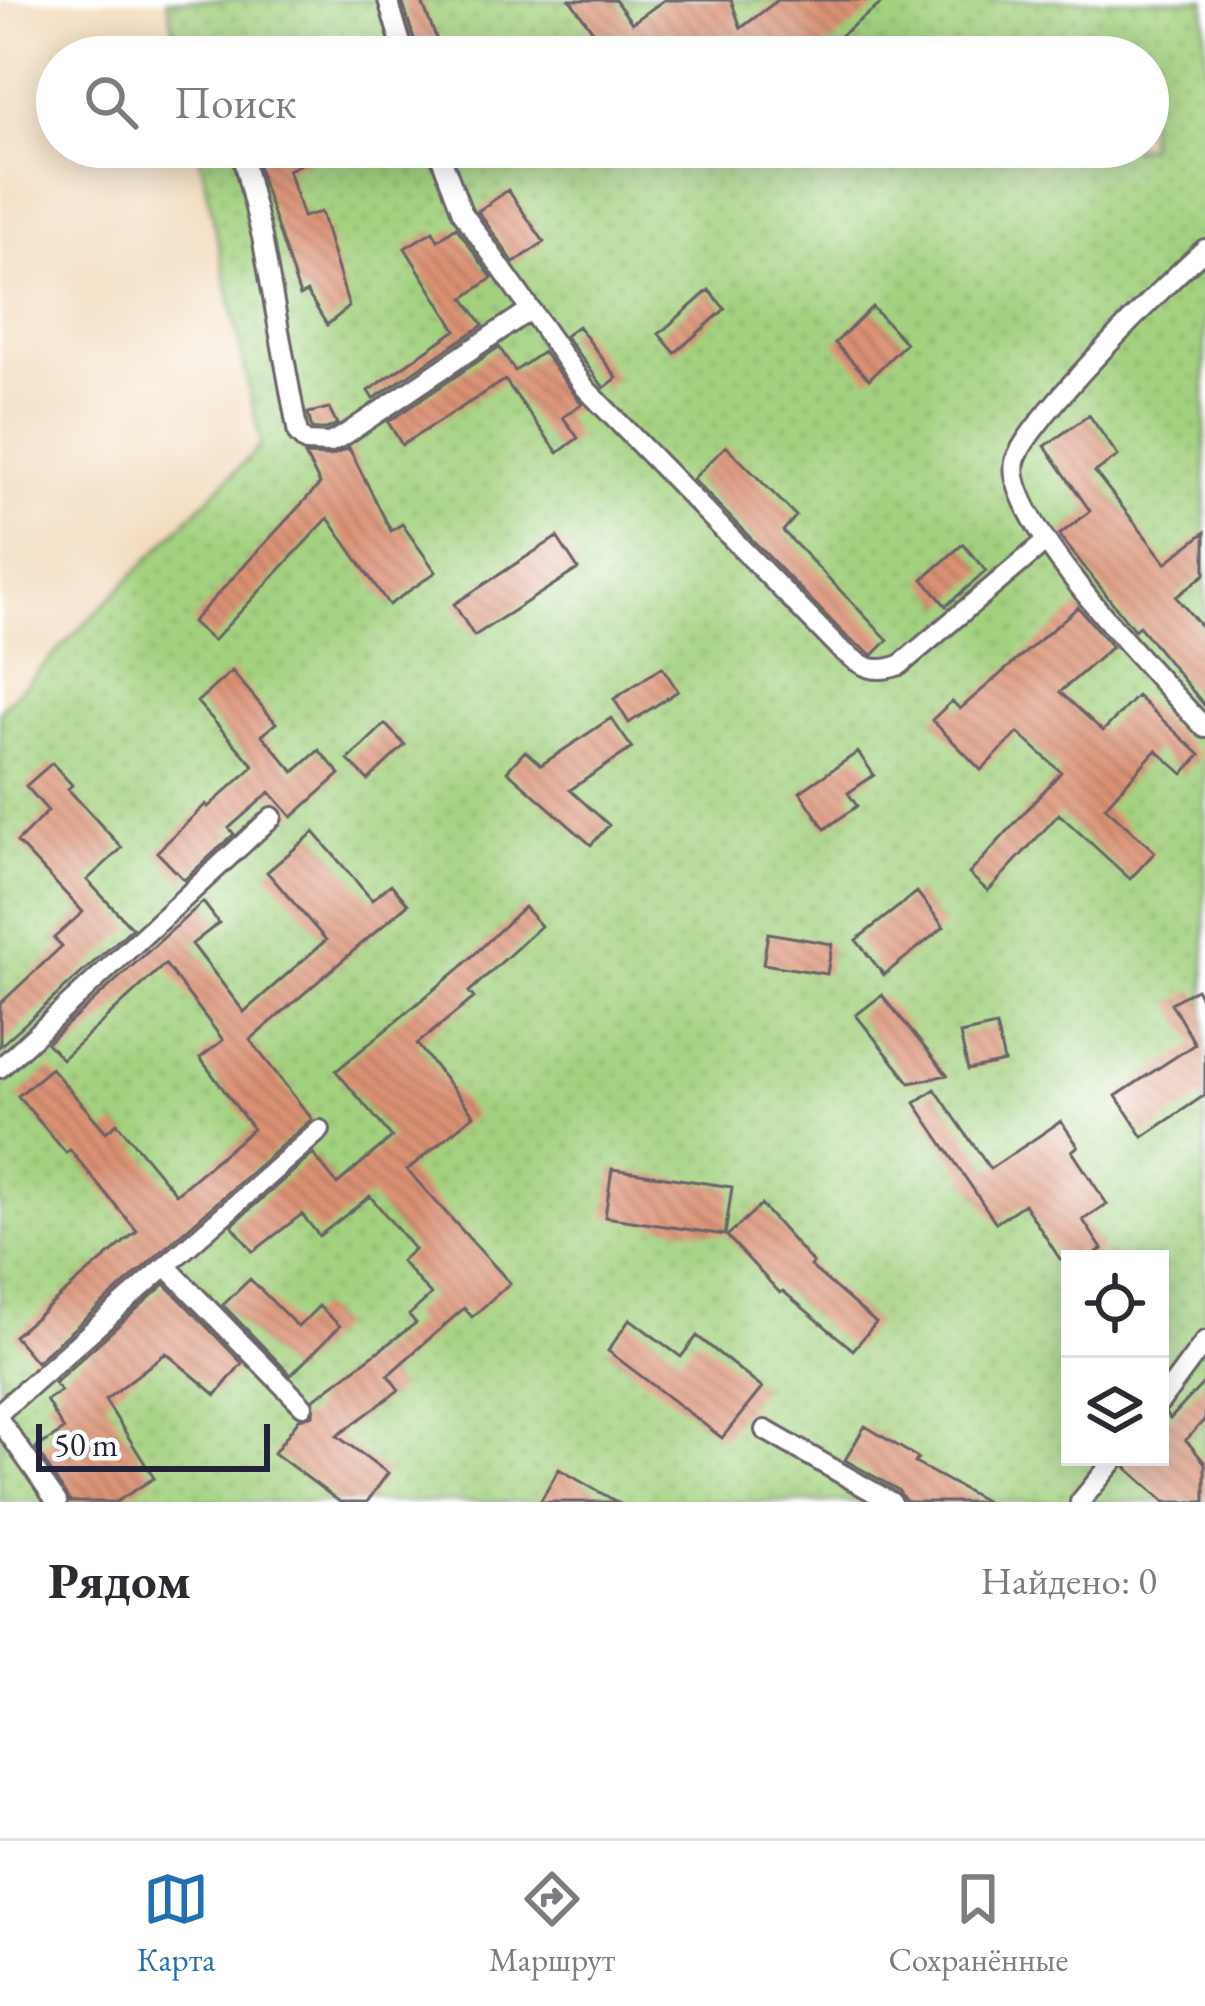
<!DOCTYPE html>
<html lang="ru">
<meta charset="utf-8">
<style>
body{margin:0;font-family:"EB Garamond",serif;background:#f2f2f3;color:#2b2b33}
.controls{position:absolute;right:36px;bottom:36px;display:grid;overflow:hidden;border-radius:0px;box-shadow:0 6px 30px #0003}
.controls button{width:108px;height:108px;display:grid;place-items:center;padding:0;border:0;border-bottom:3px solid #e1e1e2;background:#fff;color:#2b2b33;font:60px sans-serif}
.scale{position:absolute;left:36px;bottom:30px;width:234px;box-sizing:border-box;padding-left:12px;border:6px solid #22223b;border-top:0;font-size:33px;line-height:42px;white-space:nowrap;color:#22223b;-webkit-text-stroke:9px #fff;paint-order:stroke}
.list{margin:0;padding:0;list-style:none}
h2{display:flex;justify-content:space-between;align-items:center;height:156px;margin:0;padding:0 48px;font-size:51px}
h2 small{font-size:39px;font-weight:400;color:#7c7c81}
.icon{flex:none;width:66px;height:66px;fill:none;stroke:currentColor;stroke-width:2;stroke-linecap:round;stroke-linejoin:round}
.map{position:relative;flex:none;width:1205px;height:1502px;overflow:hidden}
.search{position:absolute;background:#fff;box-shadow:0 6px 30px #0003;left:36px;right:36px;top:36px;height:132px;display:flex;align-items:center;gap:30px;box-sizing:border-box;padding:0 42px;border-radius:66px;color:#7c7c81;font-size:45px}
.sheet{height:336px;background:#fff}
nav{display:flex;justify-content:space-around;align-items:center;box-sizing:border-box;height:168px;border-top:3px solid #e1e1e2;background:#fff;font-size:33px;color:#7c7c81}
nav a{display:grid;justify-items:center;gap:6px}
nav .on{color:#1f6fb2}
.map>svg:first-child{display:block}
</style>
<div class="map">
<svg width="1205" height="1502" viewBox="0 0 1205 1502">
<defs>
<pattern id="park-dots" width="8" height="8" patternUnits="userSpaceOnUse" patternTransform="scale(3)"><rect width="8" height="8" fill="#a3d17f"/><path d="M2 2h.1M6 6h.1" fill="none" stroke="#8cb36f" stroke-width="1.8" stroke-linecap="round"/></pattern>
<pattern id="building-back-hatch" width="6" height="6" patternUnits="userSpaceOnUse" patternTransform="scale(3)"><rect width="6" height="6" fill="#dc9274"/><path d="M-1 5l2 2M0 0l6 6M5-1l2 2" fill="none" stroke="#b27760"/></pattern>
</defs>
<rect width="100%" height="100%" fill="#fff"/>
<filter id="ink" filterUnits="userSpaceOnUse"><feTurbulence type="fractalNoise" baseFrequency=".00833" numOctaves="2"/><feDisplacementMap in="SourceGraphic" scale="24" xChannelSelector="R" yChannelSelector="G"/><feConvolveMatrix kernelMatrix="1 2 1 2 8 2 1 2 1" color-interpolation-filters="sRGB"/></filter>
<filter id="wash" filterUnits="userSpaceOnUse"><feTurbulence type="fractalNoise" baseFrequency=".004" numOctaves="4" result="noise"/><feDisplacementMap in="SourceGraphic" scale="48" xChannelSelector="R" yChannelSelector="G"/><feGaussianBlur stdDeviation="2.7" result="paint"/><feColorMatrix in="noise" values="0 0 0 0 0 0 0 0 0 0 0 0 0 0 0 0 0 1.4 0 .05"/><feComposite in="paint" operator="in"/></filter>
<g filter="url(#wash)">
<rect width="100%" height="100%" fill="#f2dbbc"/>
<path fill="url(#park-dots)" stroke="#627a5d" stroke-width="3" fill-rule="evenodd" d="M 167,0 L 1205,0 L 1205,1502 L 0,1502 L 0,710 L 261,445 L 198,147 L 1148,147 L 1148,57 L 179,57 ZM 1070,1259 L 1160,1259 L 1160,1457 L 1070,1457 Z"/>
<g id="blocks">
<path fill="url(#building-back-hatch)" d="M 421,0 L 437,40 L 417,48 L 402,1 Z
M 570,0 L 615,0 L 632,23 L 664,0 L 731,0 L 741,28 L 778,0 L 886,0 L 813,57 L 612,57 Z
M 279,147 L 338,147 L 288,170 L 303,217 L 321,212 L 349,307 L 327,325 L 307,292 L 300,296 L 263,184 L 256,157 Z
M 508,190 L 544,242 L 514,263 L 478,211 Z
M 456,227 L 492,278 L 464,298 L 483,325 L 373,399 L 368,391 L 456,330 L 405,248 L 433,231 L 438,240 Z
M 709,290 L 725,309 L 675,353 L 659,334 Z
M 872,307 L 906,343 L 869,379 L 835,343 Z
M 578,326 L 617,378 L 604,388 L 565,336 Z
M 499,347 L 515,371 L 543,352 L 582,404 L 563,417 L 578,438 L 558,453 L 505,380 L 402,445 L 388,422 Z
M 329,408 L 337,424 L 326,429 L 312,429 L 308,413 Z
M 1089,415 L 1118,456 L 1095,472 L 1166,563 L 1205,532 L 1205,574 L 1176,597 L 1205,631 L 1205,706 L 1139,626 L 1134,630 L 1059,535 L 1090,511 L 1045,446 Z
M 726,446 L 796,516 L 783,531 L 888,640 L 873,655 L 849,639 L 693,479 Z
M 349,448 L 391,531 L 402,524 L 436,572 L 389,605 L 328,518 L 213,641 L 192,622 L 320,484 L 305,455 L 330,456 Z
M 557,537 L 578,569 L 474,636 L 454,604 Z
M 963,544 L 986,571 L 946,606 L 923,579 Z
M 1078,607 L 1112,647 L 1060,692 L 1103,731 L 1137,696 L 1200,755 L 1183,774 L 1156,750 L 1105,807 L 1155,852 L 1130,879 L 1059,814 L 988,891 L 969,874 L 1061,772 L 1018,733 L 981,770 L 932,720 L 952,701 L 960,709 Z
M 662,667 L 678,691 L 629,723 L 614,699 Z
M 232,671 L 276,723 L 262,735 L 294,772 L 319,750 L 340,774 L 292,817 L 270,792 L 229,828 L 234,834 L 184,880 L 157,852 L 206,804 L 208,807 L 254,766 L 197,702 Z
M 611,718 L 632,748 L 570,790 L 609,825 L 591,845 L 507,771 L 525,751 L 541,765 Z
M 385,724 L 405,745 L 368,780 L 348,760 Z
M 858,752 L 874,775 L 848,793 L 857,806 L 825,829 L 800,792 Z
M 52,763 L 72,785 L 68,789 L 122,848 L 87,880 L 132,928 L 0,1046 L 0,1004 L 62,946 L 54,938 L 83,912 L 17,842 L 48,811 L 26,786 Z
M 314,832 L 372,900 L 391,884 L 408,904 L 250,1040 L 312,1119 L 36,1362 L 14,1336 L 137,1231 L 70,1150 L 66,1153 L 18,1096 L 51,1068 L 106,1132 L 117,1123 L 176,1194 L 253,1129 L 200,1058 L 223,1040 L 165,964 L 62,1059 L 47,1043 L 203,902 L 219,923 L 192,944 L 244,1012 L 326,940 L 267,872 Z
M 917,892 L 944,927 L 884,975 L 856,940 Z
M 524,907 L 541,926 L 469,992 L 474,998 L 417,1044 L 474,1115 L 407,1170 L 510,1283 L 472,1317 L 464,1308 L 388,1375 L 399,1390 L 337,1436 L 388,1473 L 367,1502 L 340,1502 L 274,1453 L 299,1419 L 313,1415 L 314,1399 L 416,1323 L 409,1315 L 431,1295 L 401,1261 L 414,1249 L 370,1196 L 319,1236 L 302,1214 L 253,1252 L 232,1225 L 313,1154 L 337,1184 L 392,1137 L 336,1071 L 459,969 Z
M 768,933 L 832,944 L 827,974 L 763,964 Z
M 1196,989 L 1205,1005 L 1205,1095 L 1143,1137 L 1116,1096 L 1195,1044 L 1171,1003 Z
M 882,995 L 947,1075 L 910,1083 L 856,1015 Z
M 996,1026 L 1004,1062 L 968,1070 L 960,1034 Z
M 935,1089 L 990,1169 L 1061,1121 L 1078,1146 L 1072,1151 L 1107,1204 L 1083,1220 L 1102,1249 L 1087,1259 L 1060,1259 L 1024,1204 L 996,1223 L 915,1103 Z
M 612,1169 L 732,1187 L 725,1235 L 605,1217 Z
M 761,1205 L 813,1263 L 810,1266 L 876,1323 L 853,1350 L 783,1291 L 780,1293 L 727,1236 Z
M 250,1279 L 298,1327 L 319,1306 L 340,1326 L 291,1375 L 223,1305 Z
M 165,1284 L 242,1363 L 216,1395 L 166,1353 L 105,1400 L 154,1478 L 116,1502 L 70,1502 L 36,1448 L 64,1430 L 46,1400 L 61,1391 L 54,1383 Z
M 630,1319 L 681,1357 L 697,1336 L 762,1388 L 722,1438 L 608,1351 Z
M 1205,1381 L 1205,1419 L 1186,1440 L 1205,1463 L 1205,1502 L 1165,1502 L 1126,1467 L 1130,1457 L 1160,1457 L 1160,1415 L 1166,1414 L 1170,1419 Z
M 865,1426 L 918,1458 L 915,1463 L 987,1502 L 909,1502 L 904,1499 L 898,1490 L 845,1460 Z
M 559,1469 L 617,1502 L 540,1502 Z"/>
</g>
</g>
<g filter="url(#ink)">
<use href="#blocks" fill-opacity="0" stroke="#6b6368" stroke-width="3"/>
<g fill="none" stroke-linecap="round" stroke-linejoin="round">
<defs>
<path id="service" d="M 388,0 L 405,57
M 216,56 L 216,57
M 240,147 L 262,237 L 298,434 L 306,442 L 329,443 L 343,436 L 530,310
M 437,147 L 462,212 L 586,389 L 840,649 C 862,666 872,675 900,665 L 1044,543
M 1205,249 C 1171,278 1022,426 1015,462 C 1003,519 1164,684 1205,728
M 0,1068 L 272,817
M 166,1266 L 303,1406
M 1160,1402 L 1205,1341
M 0,1412 L 320,1130
M 0,1421 L 57,1502
M 765,1430 L 891,1502
M 1080,1502 L 1117,1457"/>
</defs>
<use href="#service" stroke="#6b6368" stroke-width="24"/>
<use href="#service" stroke="#fff" stroke-width="18"/>
</g>
</g>
</svg>
<div class="controls">
<button><svg class="icon" aria-label="locate" viewBox="0 0 24 24"><circle cx="12" cy="12" r="6"/><path d="M12 2v4M12 18v4M2 12h4M18 12h4"/></svg></button>
<button><svg class="icon" aria-label="layers" viewBox="0 0 24 24"><path d="M12 4l9 5-9 5-9-5zM3 14l9 5 9-5"/></svg></button>
</div>
<div class="scale">50 m</div>
<div class="search"><svg class="icon" aria-label="search" viewBox="0 0 24 24"><circle cx="10" cy="10" r="6"/><path d="M15 15l6 6"/></svg>Поиск</div>
</div>
<section class="sheet">
<h2>Рядом<small>Найдено: 0</small></h2>
<ul class="list">
</ul>
</section>
<nav>
<a class="on"><svg class="icon" aria-label="map" viewBox="0 0 24 24"><path d="M3 6l6-2 6 2 6-2v14l-6 2-6-2-6 2zM9 4v14M15 6v14"/></svg>Карта</a>
<a><svg class="icon" aria-label="directions" viewBox="0 0 24 24"><path d="M12 3l9 9-9 9-9-9zM9 14v-3h6M13 9l2 2-2 2"/></svg>Маршрут</a>
<a><svg class="icon" aria-label="saved" viewBox="0 0 24 24"><path d="M7 4h10v16l-5-4-5 4z"/></svg>Сохранённые</a>
</nav>
